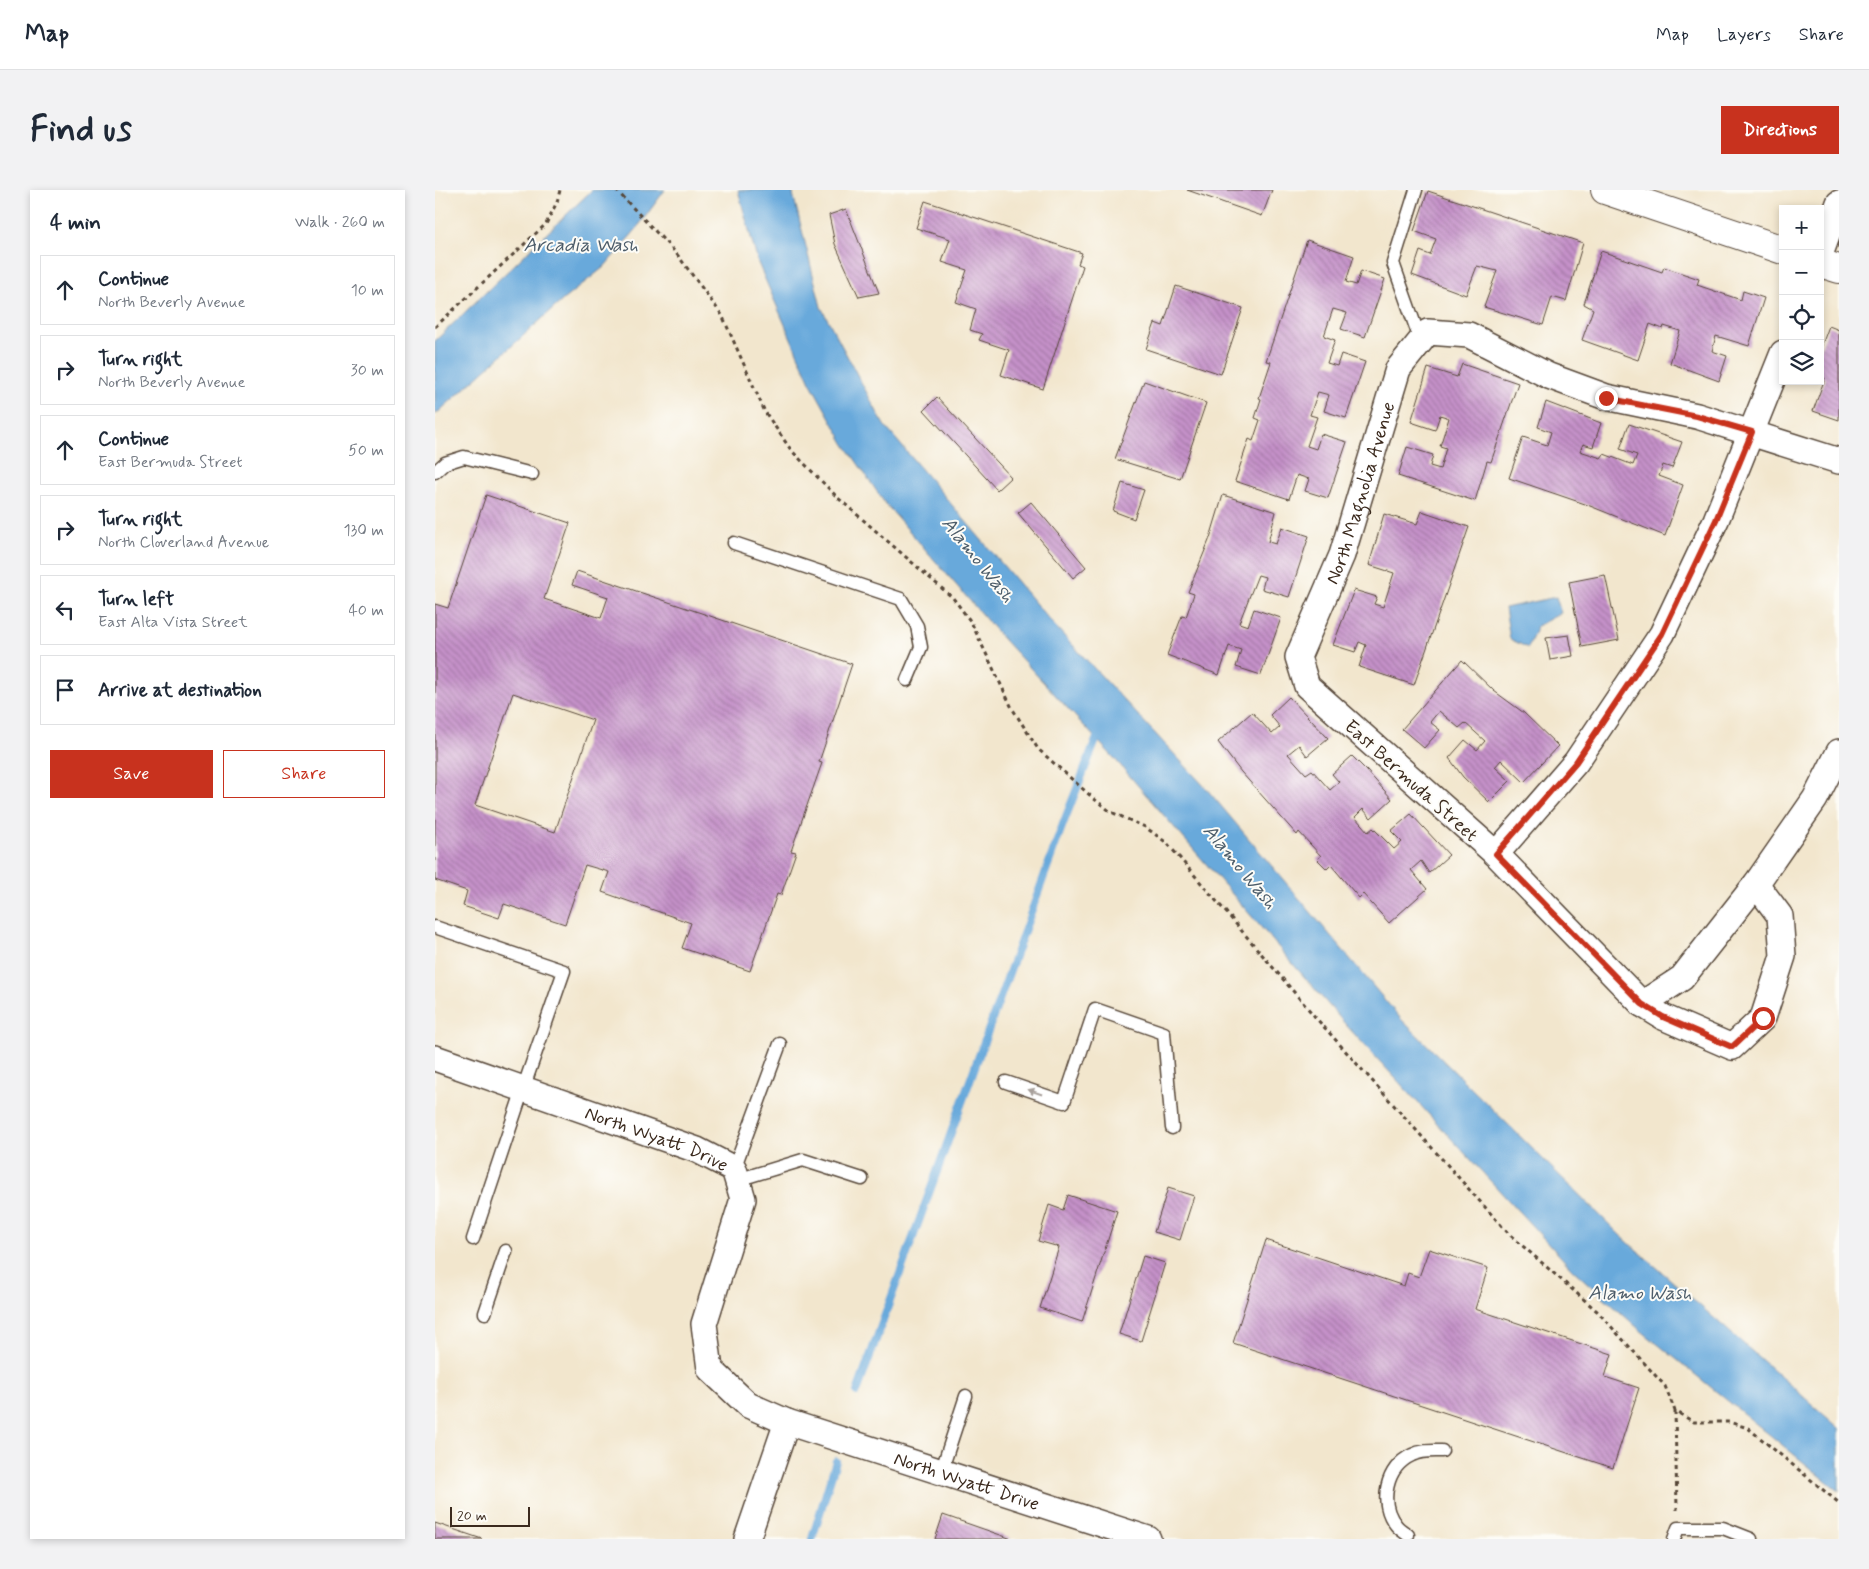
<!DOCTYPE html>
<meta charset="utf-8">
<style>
body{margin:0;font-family:Mynerve,sans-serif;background:#f2f2f3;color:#1f2937}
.controls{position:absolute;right:15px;top:15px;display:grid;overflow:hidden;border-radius:0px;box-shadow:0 2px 8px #0003}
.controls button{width:45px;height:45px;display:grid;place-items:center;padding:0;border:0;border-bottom:1px solid #e0e1e3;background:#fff;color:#1f2937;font:25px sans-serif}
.scale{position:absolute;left:15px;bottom:12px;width:80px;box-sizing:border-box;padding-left:5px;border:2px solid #3b2a1e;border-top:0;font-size:14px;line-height:18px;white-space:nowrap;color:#3b2a1e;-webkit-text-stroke:4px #fdfcf7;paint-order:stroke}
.stop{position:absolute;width:15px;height:15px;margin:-11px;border:4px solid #c8321e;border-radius:50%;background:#fff}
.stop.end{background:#c8321e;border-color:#fff;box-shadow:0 1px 5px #0008}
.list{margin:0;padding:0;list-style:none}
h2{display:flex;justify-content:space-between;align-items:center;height:65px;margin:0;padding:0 20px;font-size:21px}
h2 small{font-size:16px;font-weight:400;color:#747a83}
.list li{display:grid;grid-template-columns:32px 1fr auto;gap:15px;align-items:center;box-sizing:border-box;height:70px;margin:0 10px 10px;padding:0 10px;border:1px solid #e0e1e3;border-radius:0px}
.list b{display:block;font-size:19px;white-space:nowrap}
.list p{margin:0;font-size:16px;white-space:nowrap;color:#747a83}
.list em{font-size:16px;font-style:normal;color:#747a83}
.actions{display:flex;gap:10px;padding:15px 20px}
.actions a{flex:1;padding:11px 0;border:1px solid #c8321e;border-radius:0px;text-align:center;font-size:18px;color:#c8321e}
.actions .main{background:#c8321e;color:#fff}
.icon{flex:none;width:28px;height:28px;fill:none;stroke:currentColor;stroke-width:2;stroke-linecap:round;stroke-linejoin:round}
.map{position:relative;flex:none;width:1404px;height:1349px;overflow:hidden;border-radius:0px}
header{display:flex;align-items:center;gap:30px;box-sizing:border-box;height:70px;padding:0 25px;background:#fff;border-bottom:1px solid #e0e1e3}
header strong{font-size:24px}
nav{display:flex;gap:28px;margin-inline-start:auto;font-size:18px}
.intro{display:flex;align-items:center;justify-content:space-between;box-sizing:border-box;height:120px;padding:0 30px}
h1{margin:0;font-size:35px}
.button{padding:12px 22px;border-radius:0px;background:#c8321e;color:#fff;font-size:18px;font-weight:700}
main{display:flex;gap:30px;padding:0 30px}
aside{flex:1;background:#fff;border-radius:0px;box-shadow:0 2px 8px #0003}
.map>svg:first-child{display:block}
</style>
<header>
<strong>Map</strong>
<nav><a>Map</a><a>Layers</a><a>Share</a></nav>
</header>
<div class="intro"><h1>Find us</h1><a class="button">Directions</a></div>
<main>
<aside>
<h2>4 min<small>Walk · 260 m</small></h2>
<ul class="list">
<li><svg class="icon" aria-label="ahead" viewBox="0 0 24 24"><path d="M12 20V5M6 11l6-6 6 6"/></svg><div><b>Continue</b><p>North Beverly Avenue</p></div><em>10 m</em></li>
<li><svg class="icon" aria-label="right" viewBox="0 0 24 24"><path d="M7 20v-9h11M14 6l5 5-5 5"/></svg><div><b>Turn right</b><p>North Beverly Avenue</p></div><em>30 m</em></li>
<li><svg class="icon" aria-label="ahead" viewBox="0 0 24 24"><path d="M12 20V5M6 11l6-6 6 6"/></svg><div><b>Continue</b><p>East Bermuda Street</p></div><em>50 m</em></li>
<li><svg class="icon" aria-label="right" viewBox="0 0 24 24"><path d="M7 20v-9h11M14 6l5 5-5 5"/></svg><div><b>Turn right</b><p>North Cloverland Avenue</p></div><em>130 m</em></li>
<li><svg class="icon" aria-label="left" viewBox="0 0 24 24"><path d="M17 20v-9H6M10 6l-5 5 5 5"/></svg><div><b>Turn left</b><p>East Alta Vista Street</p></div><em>40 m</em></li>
<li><svg class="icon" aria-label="arrive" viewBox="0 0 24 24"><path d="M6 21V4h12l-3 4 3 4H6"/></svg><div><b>Arrive at destination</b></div></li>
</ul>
<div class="actions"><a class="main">Save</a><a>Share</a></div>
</aside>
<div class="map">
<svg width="1404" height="1349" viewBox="0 0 1404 1349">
<defs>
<pattern id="building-back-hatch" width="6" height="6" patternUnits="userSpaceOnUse" patternTransform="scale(1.25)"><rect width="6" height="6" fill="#c591c9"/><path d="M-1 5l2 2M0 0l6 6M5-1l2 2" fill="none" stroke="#a177a3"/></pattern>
</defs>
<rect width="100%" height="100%" fill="#fdfcf7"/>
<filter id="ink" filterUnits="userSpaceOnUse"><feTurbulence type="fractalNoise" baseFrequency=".02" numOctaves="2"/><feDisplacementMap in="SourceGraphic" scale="10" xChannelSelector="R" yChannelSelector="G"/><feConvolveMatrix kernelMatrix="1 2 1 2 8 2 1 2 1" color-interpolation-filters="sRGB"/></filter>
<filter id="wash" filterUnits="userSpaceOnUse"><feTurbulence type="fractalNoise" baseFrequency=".0096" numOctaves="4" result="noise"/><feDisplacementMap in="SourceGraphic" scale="20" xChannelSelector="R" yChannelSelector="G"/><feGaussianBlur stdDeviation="1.12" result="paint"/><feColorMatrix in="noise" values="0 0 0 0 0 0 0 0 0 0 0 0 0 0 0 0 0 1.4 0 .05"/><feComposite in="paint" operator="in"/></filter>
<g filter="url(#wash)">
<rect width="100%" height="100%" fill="#f2e6cd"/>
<path fill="#67a9db" stroke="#516a7c" d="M 157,0 L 230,0 L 199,42 L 169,77 L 129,109 L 0,225 L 0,151 Z
M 303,0 L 357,0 L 386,117 L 449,235 L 618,434 L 770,597 L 966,829 L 1186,1046 L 1404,1238 L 1404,1301 L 1204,1139 L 1137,1079 L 911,835 L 679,568 L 569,450 L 449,312 L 409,253 L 375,192 L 323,73 Z
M 1121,407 L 1126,423 L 1102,436 L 1093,458 L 1075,449 L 1070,418 Z"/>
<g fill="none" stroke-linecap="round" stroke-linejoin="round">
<path stroke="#67a9db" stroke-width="8" d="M 422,1202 L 628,634 L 665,540
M 377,1349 L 401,1271"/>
</g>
<g id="blocks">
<path fill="url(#building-back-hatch)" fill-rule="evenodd" d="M 752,0 L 837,0 L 827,26 Z
M 993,1 L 1148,53 L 1131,111 L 1117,107 L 1108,135 L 1049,117 L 1062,81 L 1042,76 L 1031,105 L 977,85 L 985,61 L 995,65 L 1001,49 L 979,41 Z
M 490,11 L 647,63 L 643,74 L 648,76 L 608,199 L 566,185 L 574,160 L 544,150 L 547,144 L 535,140 L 541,119 L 521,112 L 532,80 L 507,72 L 515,49 L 481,38 Z
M 411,19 L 444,103 L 424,107 L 400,54 L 394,25 Z
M 872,50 L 919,66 L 911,92 L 921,95 L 926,81 L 950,89 L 930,147 L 906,139 L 912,123 L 898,119 L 889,146 L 900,150 L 892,173 L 902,176 L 906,164 L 930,172 L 911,228 L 889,221 L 894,205 L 883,202 L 875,225 L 882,227 L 872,256 L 881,259 L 886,244 L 912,252 L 893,308 L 870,301 L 874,289 L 862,285 L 854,309 L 800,291 L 814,249 L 818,251 L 825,230 L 820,228 L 826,209 L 824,208 L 836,172 L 831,171 Z
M 1166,61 L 1227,82 L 1229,77 L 1264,89 L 1262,95 L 1306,110 L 1308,101 L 1329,108 L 1314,156 L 1281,146 L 1277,161 L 1292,166 L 1284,191 L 1235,173 L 1245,141 L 1229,136 L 1228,139 L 1215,134 L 1203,170 L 1147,150 L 1158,119 L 1149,114 Z
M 741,96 L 808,118 L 786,184 L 711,159 L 720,133 L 728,136 Z
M 1394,136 L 1404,140 L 1404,230 L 1378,221 L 1390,188 L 1385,187 L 1385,160 Z
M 1027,174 L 1083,193 L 1056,272 L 1052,271 L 1040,311 L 963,286 L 972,257 L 998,265 L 995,276 L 1005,279 L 1011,258 L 1005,256 L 1014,228 L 1005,225 L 1000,240 L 976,232 L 993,178 L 1022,187 Z
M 709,191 L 771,213 L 745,289 L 680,269 Z
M 502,207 L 576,287 L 562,300 L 489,220 Z
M 1111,212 L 1166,233 L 1158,257 L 1148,254 L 1145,261 L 1166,268 L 1169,264 L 1198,275 L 1202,265 L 1185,259 L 1194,234 L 1247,252 L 1237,278 L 1228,275 L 1224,286 L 1248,295 L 1230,346 L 1150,314 L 1074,288 L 1088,247 L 1112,255 L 1116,242 L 1103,237 Z
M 687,293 L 709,300 L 699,329 L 678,321 Z
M 51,305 L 135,333 L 109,409 L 166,428 L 173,407 L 137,395 L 142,381 L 417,474 L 384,572 L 387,573 L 356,661 L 361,662 L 346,705 L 342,704 L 315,781 L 247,758 L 256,733 L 167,702 L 174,682 L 150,675 L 130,734 L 69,714 L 64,728 L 28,716 L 32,701 L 0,690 L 0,414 L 13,418 ZM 78,503 L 158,530 L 120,642 L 40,615 Z
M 788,305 L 841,322 L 833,352 L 841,354 L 847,337 L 874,346 L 854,407 L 827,399 L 830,387 L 823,385 L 804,433 L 813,436 L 819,419 L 846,428 L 826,485 L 801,477 L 806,460 L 794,456 L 784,485 L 732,465 L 747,426 L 751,427 L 759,404 L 753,402 L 775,348 Z
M 596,312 L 651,377 L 638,388 L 583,323 Z
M 987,321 L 1034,337 L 979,495 L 924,477 L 931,455 L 924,452 L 920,462 L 898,455 L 919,400 L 942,407 L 939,414 L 948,417 L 959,383 L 934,375 L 949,324 L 982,334 Z
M 1170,385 L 1184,450 L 1147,457 L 1134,392 Z
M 1134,445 L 1138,466 L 1115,470 L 1111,448 Z
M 1027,470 L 1059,501 L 1089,523 L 1123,556 L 1089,592 L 1066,570 L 1060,577 L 1075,591 L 1054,612 L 1028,587 L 1014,568 L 1030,550 L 1042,560 L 1050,551 L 1030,533 L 1024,538 L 1004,521 L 995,532 L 1005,540 L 989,558 L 967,539 Z
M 854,507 L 893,548 L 872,566 L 864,555 L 853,564 L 871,584 L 877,580 L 895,600 L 904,592 L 897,584 L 917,566 L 932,581 L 957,609 L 936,628 L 928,619 L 920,627 L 933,642 L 938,638 L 959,659 L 967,652 L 956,641 L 976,624 L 1014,665 L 994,683 L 986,671 L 976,680 L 992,699 L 954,733 L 928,704 L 924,708 L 896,675 L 892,679 L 882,669 L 886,666 L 864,642 L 862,645 L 806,582 L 783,552 L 817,522 L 837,544 L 845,537 L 835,525 Z
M 733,998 L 759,1006 L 745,1050 L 719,1042 Z
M 633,1005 L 682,1021 L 647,1132 L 605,1118 L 624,1057 L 603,1051 L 614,1015 L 628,1020 Z
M 831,1050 L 969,1096 L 973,1083 L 984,1087 L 994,1059 L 1053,1078 L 1040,1119 L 1177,1164 L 1170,1187 L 1204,1198 L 1178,1278 L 798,1153 Z
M 708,1066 L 730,1073 L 706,1151 L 684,1144 Z
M 508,1325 L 577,1349 L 500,1349 Z
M 0,1333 L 47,1349 L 0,1349 Z"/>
</g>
</g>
<g filter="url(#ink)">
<use href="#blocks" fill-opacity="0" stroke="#564638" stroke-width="1"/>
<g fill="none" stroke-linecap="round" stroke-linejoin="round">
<defs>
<path id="service" d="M 981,0 L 958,73 L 986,152
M 0,282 L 10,273 L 29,267 L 97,284
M 299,353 L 466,409 L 482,436 L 486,457 L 472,490
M 0,737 L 129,781 L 88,899 L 38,1049
M 571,892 L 629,912 L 660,819 L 729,843 L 737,938
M 299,979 L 345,854
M 302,990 L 368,970 L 427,989
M 50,1123 L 71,1061
M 506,1282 L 531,1206
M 973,1345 C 969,1342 964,1339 961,1335 C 943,1313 951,1277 977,1265 C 987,1260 997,1261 1007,1261
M 1239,1349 L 1243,1338 L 1288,1338 L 1316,1349"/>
<g id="minor">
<path d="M 1385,65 L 1404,13"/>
<path d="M 1061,664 L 1141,572 L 1227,444 L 1281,330 L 1348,163"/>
<path id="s1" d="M 1321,694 L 1345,726 L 1348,766 L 1328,828 L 1297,857 L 1228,827 L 1207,814 L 1061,664 L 872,496 L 863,467 L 907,365 L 963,179 L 993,142 L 1034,145 L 1114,186 L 1171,207 L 1262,226 L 1404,271"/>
<path d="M 1207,814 L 1247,788 L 1321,694 L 1380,609 L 1404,562"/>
<path id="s2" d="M 0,868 L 262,960 L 299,979 L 308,1009 L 269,1134 L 275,1179 L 313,1215 L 352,1232 L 713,1349"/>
<path d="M 312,1349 L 352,1232"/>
</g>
<path id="tertiary" d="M 1170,0 L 1348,60
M 1385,73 L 1404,79"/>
</defs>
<use href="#service" stroke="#564638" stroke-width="15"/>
<use href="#minor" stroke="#564638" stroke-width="28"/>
<use href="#tertiary" stroke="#564638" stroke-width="30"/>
<path stroke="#564638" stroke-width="3" stroke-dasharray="4 4" stroke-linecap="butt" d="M 181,0 L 241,63 L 287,125 L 330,222 L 356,260 L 403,308 L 518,408 L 536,432 L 577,518 L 603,559 L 658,608 L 676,622 L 710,637 L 732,653 L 881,828 L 1074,1044 L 1162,1121 L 1230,1196 L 1240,1221 L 1259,1232 L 1294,1232 L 1313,1238 L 1404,1313
M 0,137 L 111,34 L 122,12 L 125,0
M 1240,1221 L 1242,1320"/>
<use href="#service" stroke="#fff" stroke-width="12"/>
<use href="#minor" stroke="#fff" stroke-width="25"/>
<use href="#tertiary" stroke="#fff" stroke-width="28"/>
</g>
<defs><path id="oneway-solid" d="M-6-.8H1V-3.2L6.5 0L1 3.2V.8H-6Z" transform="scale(1.25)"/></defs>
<use fill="#a79f9a" href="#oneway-solid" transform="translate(600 902) rotate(-161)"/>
</g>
<g fill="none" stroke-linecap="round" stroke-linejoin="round" filter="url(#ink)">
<path stroke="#c8321e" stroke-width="6" d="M 1171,208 L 1262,226 L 1317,242 L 1281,330 L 1227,444 L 1141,572 L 1061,664 L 1207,814 L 1228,827 L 1297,857 L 1328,828"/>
</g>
<g text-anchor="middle" stroke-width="4" stroke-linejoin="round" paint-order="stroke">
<g font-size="19" fill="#3b2a1e" stroke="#fdfcf7">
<text dy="7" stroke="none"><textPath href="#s1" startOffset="956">North Magnolia Avenue</textPath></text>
<text transform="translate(977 590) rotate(42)" y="7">East Bermuda Street</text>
<text dy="7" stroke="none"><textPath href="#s2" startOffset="236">North Wyatt Drive</textPath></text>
<text dy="7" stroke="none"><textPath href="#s2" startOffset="811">North Wyatt Drive</textPath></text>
</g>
<g font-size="20" font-style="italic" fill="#4d5d6a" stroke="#fdfcf7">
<text x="146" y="61">Arcadia Wash</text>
<text transform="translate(544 369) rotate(51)" y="7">Alamo Wash</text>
<text transform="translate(806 676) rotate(50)" y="7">Alamo Wash</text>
<text x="1205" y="1109">Alamo Wash</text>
</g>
</g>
</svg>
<div class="controls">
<button>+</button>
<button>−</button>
<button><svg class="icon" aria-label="locate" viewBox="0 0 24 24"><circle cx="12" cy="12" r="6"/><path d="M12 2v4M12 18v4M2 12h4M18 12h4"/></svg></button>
<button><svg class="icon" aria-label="layers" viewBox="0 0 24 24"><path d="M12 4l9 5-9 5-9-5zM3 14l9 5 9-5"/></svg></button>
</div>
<div class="scale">20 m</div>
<div class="stop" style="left:1328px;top:828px"></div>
<div class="stop end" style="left:1171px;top:208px"></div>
</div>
</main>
